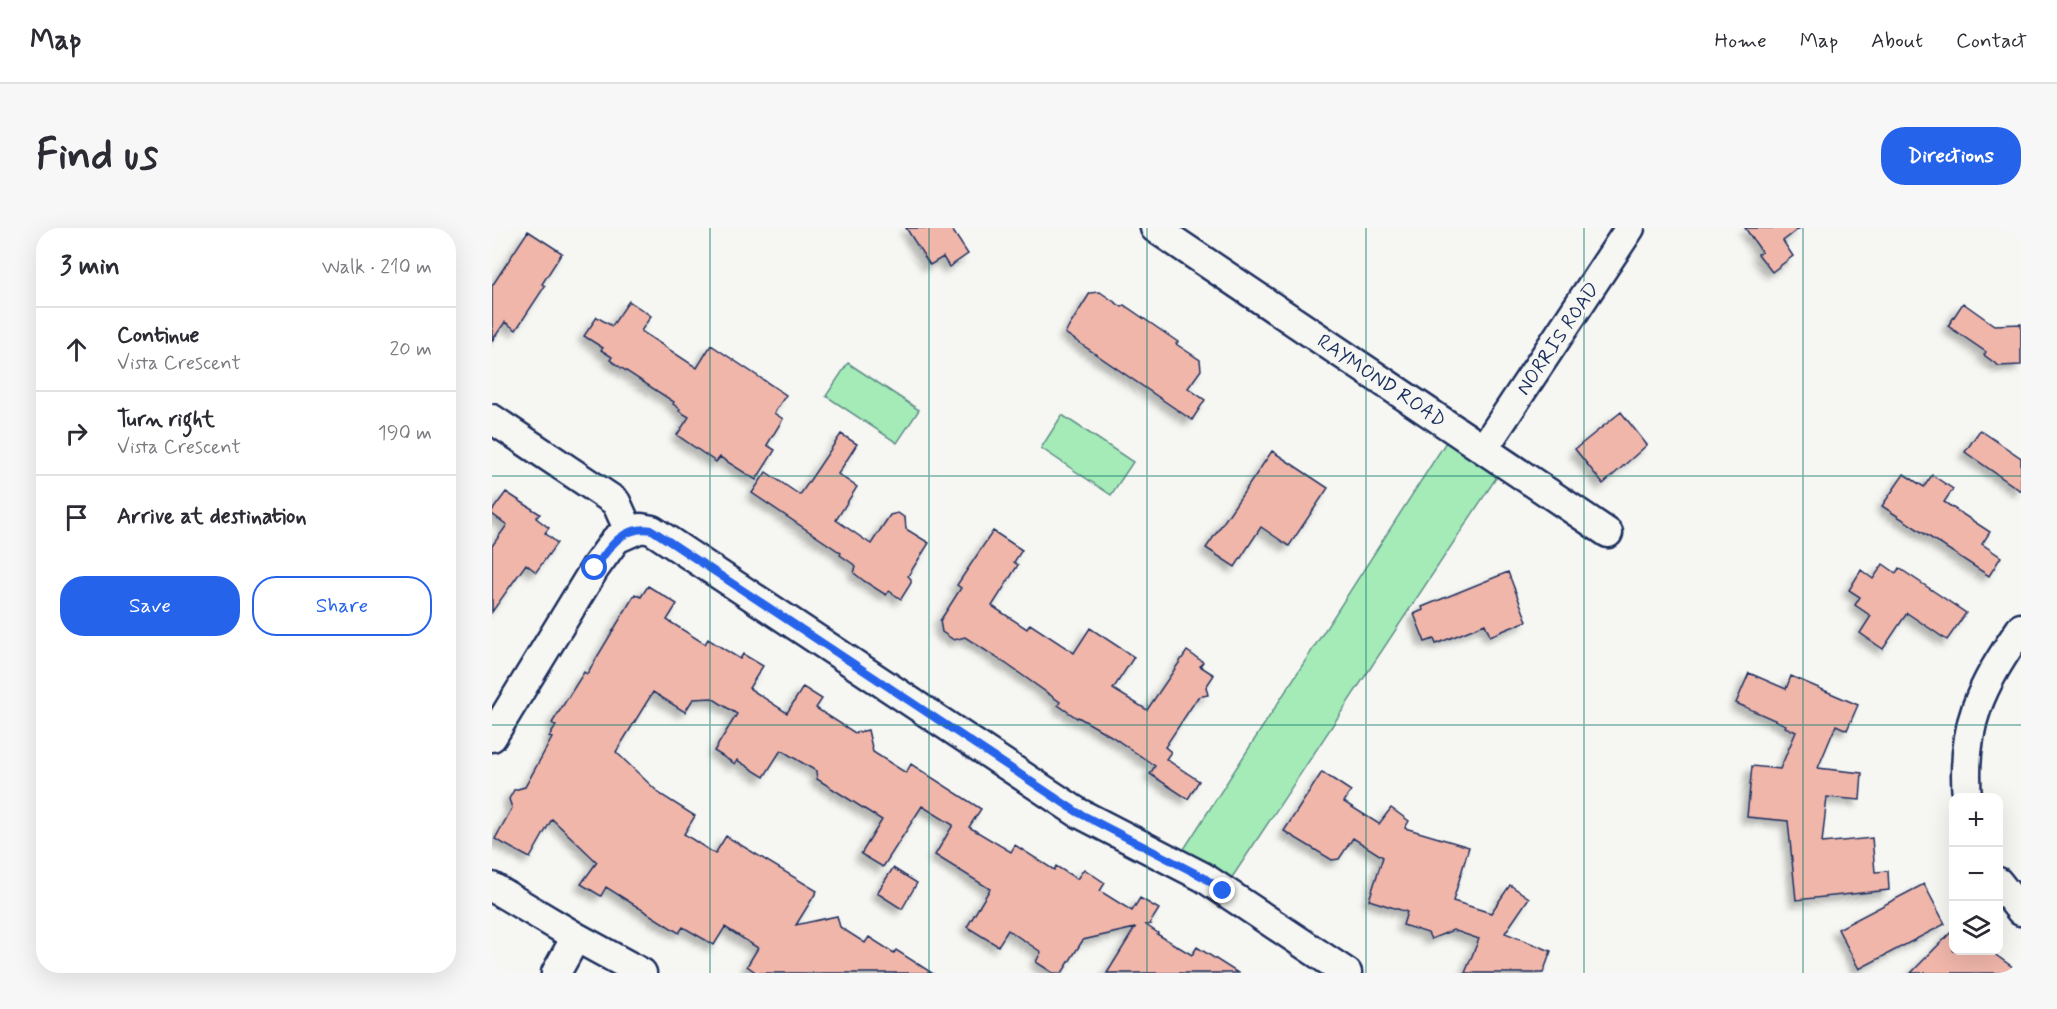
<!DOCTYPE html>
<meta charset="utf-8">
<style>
body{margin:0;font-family:Mynerve,sans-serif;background:#f7f7f7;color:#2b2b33}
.controls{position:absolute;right:18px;bottom:18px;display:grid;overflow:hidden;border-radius:12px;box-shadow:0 6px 24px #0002}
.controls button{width:54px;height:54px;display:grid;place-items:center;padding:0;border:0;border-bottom:2px solid #e1e1e2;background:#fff;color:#2b2b33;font:30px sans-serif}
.stop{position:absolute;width:18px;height:18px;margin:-14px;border:4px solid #2563eb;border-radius:50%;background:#fff}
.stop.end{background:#2563eb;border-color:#fff;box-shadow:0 2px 6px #0008}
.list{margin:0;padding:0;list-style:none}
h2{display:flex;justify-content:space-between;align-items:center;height:78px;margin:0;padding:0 24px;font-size:26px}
h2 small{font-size:20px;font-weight:400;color:#7c7c81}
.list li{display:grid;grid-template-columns:39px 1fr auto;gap:18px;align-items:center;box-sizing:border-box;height:84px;padding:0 24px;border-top:2px solid #e1e1e2}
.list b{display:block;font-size:22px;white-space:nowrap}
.list p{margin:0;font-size:20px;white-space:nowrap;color:#7c7c81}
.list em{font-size:20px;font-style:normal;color:#7c7c81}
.actions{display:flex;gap:12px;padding:18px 24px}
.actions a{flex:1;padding:14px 0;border:2px solid #2563eb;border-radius:24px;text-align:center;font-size:21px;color:#2563eb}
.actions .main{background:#2563eb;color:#fff}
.icon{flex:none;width:33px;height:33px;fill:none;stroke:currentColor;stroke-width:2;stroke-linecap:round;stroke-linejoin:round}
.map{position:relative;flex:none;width:1529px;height:745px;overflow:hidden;border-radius:24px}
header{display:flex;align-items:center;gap:36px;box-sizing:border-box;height:84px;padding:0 30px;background:#fff;border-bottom:2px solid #e1e1e2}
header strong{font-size:28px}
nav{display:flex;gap:33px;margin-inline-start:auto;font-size:21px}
.intro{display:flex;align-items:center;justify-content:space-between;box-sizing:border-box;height:144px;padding:0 36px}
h1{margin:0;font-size:42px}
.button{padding:15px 27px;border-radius:24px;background:#2563eb;color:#fff;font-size:21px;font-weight:700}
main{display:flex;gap:36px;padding:0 36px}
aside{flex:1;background:#fff;border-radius:24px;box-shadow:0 6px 24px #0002}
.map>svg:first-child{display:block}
</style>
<header>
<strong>Map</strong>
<nav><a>Home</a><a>Map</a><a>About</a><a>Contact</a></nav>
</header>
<div class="intro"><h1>Find us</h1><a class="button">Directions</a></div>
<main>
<aside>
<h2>3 min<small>Walk · 210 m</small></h2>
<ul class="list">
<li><svg class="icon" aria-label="ahead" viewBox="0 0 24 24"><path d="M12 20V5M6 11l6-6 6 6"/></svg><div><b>Continue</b><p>Vista Crescent</p></div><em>20 m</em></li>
<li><svg class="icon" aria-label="right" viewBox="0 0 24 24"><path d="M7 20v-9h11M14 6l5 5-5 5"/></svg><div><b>Turn right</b><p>Vista Crescent</p></div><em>190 m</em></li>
<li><svg class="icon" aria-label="arrive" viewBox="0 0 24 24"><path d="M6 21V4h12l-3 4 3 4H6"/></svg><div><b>Arrive at destination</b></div></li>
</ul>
<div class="actions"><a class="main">Save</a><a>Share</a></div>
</aside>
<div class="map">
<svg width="1529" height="745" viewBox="0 0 1529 745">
<defs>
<filter id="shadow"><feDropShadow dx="-5.5" dy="5.5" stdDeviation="3" flood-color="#0004"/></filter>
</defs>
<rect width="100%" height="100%" fill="#f6f6f2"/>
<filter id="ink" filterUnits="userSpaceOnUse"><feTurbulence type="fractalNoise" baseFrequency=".0167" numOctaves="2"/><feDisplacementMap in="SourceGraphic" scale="12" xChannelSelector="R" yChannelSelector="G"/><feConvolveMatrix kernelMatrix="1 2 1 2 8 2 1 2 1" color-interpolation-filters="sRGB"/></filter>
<g filter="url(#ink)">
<path fill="#a4ebb7" stroke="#608d8a" stroke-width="1.5" d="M 356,135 L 427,182 L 405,215 L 334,168 Z
M 570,187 L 641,234 L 619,267 L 549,220 Z
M 963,200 L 1014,235 L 731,663 L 683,635 Z"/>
<path fill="#f0b6aa" stroke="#1b2f5e" stroke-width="1.5" filter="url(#shadow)" d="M 414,0 L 459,0 L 476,26 L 457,39 L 451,29 L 438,37 Z
M 1253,0 L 1308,0 L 1291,13 L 1301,28 L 1280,44 L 1266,26 L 1270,24 Z
M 36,3 L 70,25 L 50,56 L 53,58 L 24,102 L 13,94 L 0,113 L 0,58 Z
M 608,64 L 630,79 L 632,77 L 686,114 L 684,116 L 708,132 L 709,142 L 696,160 L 713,172 L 700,192 L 573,105 L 598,65 Z
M 137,73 L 159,88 L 149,103 L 205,140 L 219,117 L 294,167 L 282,185 L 291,191 L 275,217 L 283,222 L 264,252 L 228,229 L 224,234 L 185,207 L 197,189 L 187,183 L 188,181 L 181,176 L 182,174 L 131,141 L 118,132 L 120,129 L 109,122 L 111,120 L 92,108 L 105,89 L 120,98 Z
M 1471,75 L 1502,97 L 1529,96 L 1529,137 L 1507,138 L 1492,127 L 1494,124 L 1456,98 Z
M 1129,184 L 1155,217 L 1111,256 L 1083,221 Z
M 1488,202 L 1529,230 L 1529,263 L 1473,224 Z
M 349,206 L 365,216 L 346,246 L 365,259 L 344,292 L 379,316 L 398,287 L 406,285 L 413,290 L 414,301 L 437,315 L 416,348 L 419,351 L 419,355 L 409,371 L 397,363 L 394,367 L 372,353 L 362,345 L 364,338 L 348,327 L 349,325 L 260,265 L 274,244 L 308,267 Z
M 780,223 L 836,260 L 797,318 L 769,299 L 743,339 L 714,320 Z
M 1412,246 L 1432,259 L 1440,247 L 1461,261 L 1452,274 L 1498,304 L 1490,316 L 1509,329 L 1497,348 L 1390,278 Z
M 14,264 L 48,286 L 44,290 L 57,300 L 53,305 L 65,315 L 44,344 L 34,336 L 0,384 L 0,318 L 15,297 L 0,286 L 0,283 Z
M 501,303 L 530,322 L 522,334 L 526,337 L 500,378 L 535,401 L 538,396 L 582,425 L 598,400 L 642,429 L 621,461 L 655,482 L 695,423 L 711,434 L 708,438 L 722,447 L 714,459 L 716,467 L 706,469 L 673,519 L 679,524 L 674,531 L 707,553 L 696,571 L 658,546 L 663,538 L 619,508 L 586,489 L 585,490 L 566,477 L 568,474 L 513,435 L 473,409 L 462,412 L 450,404 L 448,393 L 469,360 L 465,357 Z
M 1391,336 L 1404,345 L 1407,340 L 1474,385 L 1455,412 L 1415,385 L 1391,421 L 1368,405 L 1379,388 L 1363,377 L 1368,369 L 1357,362 L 1369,342 L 1381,351 Z
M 1016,344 L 1035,393 L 998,408 L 993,396 L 944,416 L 942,411 L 933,414 L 922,386 L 931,382 L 930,379 Z
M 156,358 L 185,376 L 175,392 L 213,416 L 216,411 L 248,431 L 251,426 L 271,438 L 257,460 L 295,485 L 311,459 L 330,471 L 324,480 L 363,505 L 376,502 L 381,524 L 414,545 L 419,536 L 489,581 L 477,599 L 519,624 L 523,617 L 562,642 L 564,638 L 585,651 L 592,641 L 613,655 L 608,663 L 640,683 L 648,670 L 667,681 L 658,695 L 659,696 L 654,697 L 666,705 L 665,706 L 700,727 L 705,719 L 746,745 L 615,745 L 643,700 L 591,712 L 570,745 L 561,745 L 544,734 L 549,724 L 516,702 L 506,718 L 475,699 L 498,661 L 443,627 L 461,597 L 430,578 L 391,639 L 369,626 L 390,592 L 325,551 L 324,543 L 289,522 L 272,549 L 245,532 L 243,536 L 222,523 L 245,486 L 220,470 L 201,471 L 193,484 L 161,464 L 124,524 L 168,566 L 203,588 L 192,606 L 223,626 L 234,608 L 325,663 L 304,697 L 345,688 L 348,699 L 373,715 L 377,709 L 402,725 L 404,722 L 440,745 L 265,745 L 255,738 L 266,720 L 233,699 L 222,717 L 191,699 L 187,705 L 114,659 L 109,668 L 89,656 L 105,634 L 60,591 L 38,630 L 3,611 L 20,580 L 17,571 L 22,562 L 33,559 L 60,510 L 57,509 L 64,498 L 60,495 L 92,444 L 95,446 L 143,366 L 149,369 Z
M 1257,445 L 1294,461 L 1299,448 L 1366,477 L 1355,502 L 1344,497 L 1326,540 L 1370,545 L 1368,572 L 1335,569 L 1330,615 L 1380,610 L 1383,644 L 1396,643 L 1397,662 L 1304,672 L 1296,593 L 1255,589 L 1260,538 L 1288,541 L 1304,504 L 1293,499 L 1294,497 L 1244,475 Z
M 830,544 L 859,563 L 852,574 L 887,596 L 899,580 L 917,593 L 913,600 L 977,619 L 961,673 L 999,685 L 1018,657 L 1037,670 L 1013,705 L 1059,723 L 1051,745 L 973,745 L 987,711 L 961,702 L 939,711 L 936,705 L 911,697 L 915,684 L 877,672 L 891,629 L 861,610 L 847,631 L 840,632 L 792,603 Z
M 401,640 L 425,655 L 410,681 L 385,665 Z
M 1432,656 L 1453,696 L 1367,741 L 1346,701 Z
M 1461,702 L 1461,723 L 1498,723 L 1529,745 L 1419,745 Z"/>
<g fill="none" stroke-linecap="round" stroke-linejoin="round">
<defs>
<path id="minor" d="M 663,0 L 1116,305
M 0,191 L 124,274 L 137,303
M 992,220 L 1138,0
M 0,509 L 103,340 L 124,311 L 149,300 L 160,302 L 585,584 L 711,649 L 855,745
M 1475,570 C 1469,496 1489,459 1529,400
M 1506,654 L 1529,683
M 0,659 L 84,709 L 150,745
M 64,745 L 84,709"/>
</defs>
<use href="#minor" stroke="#1b2f5e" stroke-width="33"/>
<use href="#minor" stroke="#f6f6f2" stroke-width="28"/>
</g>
</g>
<g fill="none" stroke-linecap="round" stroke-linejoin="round" filter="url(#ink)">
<path stroke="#2563eb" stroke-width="8" d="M 103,340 C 117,319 131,297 160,302 L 585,584 L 711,649 L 731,663"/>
</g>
<path fill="none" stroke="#0f766e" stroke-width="1.5" stroke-opacity="0.55" d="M 218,0 L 218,745M 437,0 L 437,745M 655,0 L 655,745M 874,0 L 874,745M 1092,0 L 1092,745M 1311,0 L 1311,745M 0,248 L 1529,248M 0,497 L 1529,497"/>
<g text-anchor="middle" stroke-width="6" stroke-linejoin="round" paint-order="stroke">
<g font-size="20" fill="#1b2f5e" stroke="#f6f6f2">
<text transform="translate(1065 110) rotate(-56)" y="7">NORRIS ROAD</text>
<text transform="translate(890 152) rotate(34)" y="7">RAYMOND ROAD</text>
</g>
</g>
</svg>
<div class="controls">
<button>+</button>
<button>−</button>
<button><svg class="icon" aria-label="layers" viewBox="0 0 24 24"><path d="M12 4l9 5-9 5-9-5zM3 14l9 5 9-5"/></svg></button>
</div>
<div class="stop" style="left:103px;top:340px"></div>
<div class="stop end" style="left:731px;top:663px"></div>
</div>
</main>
